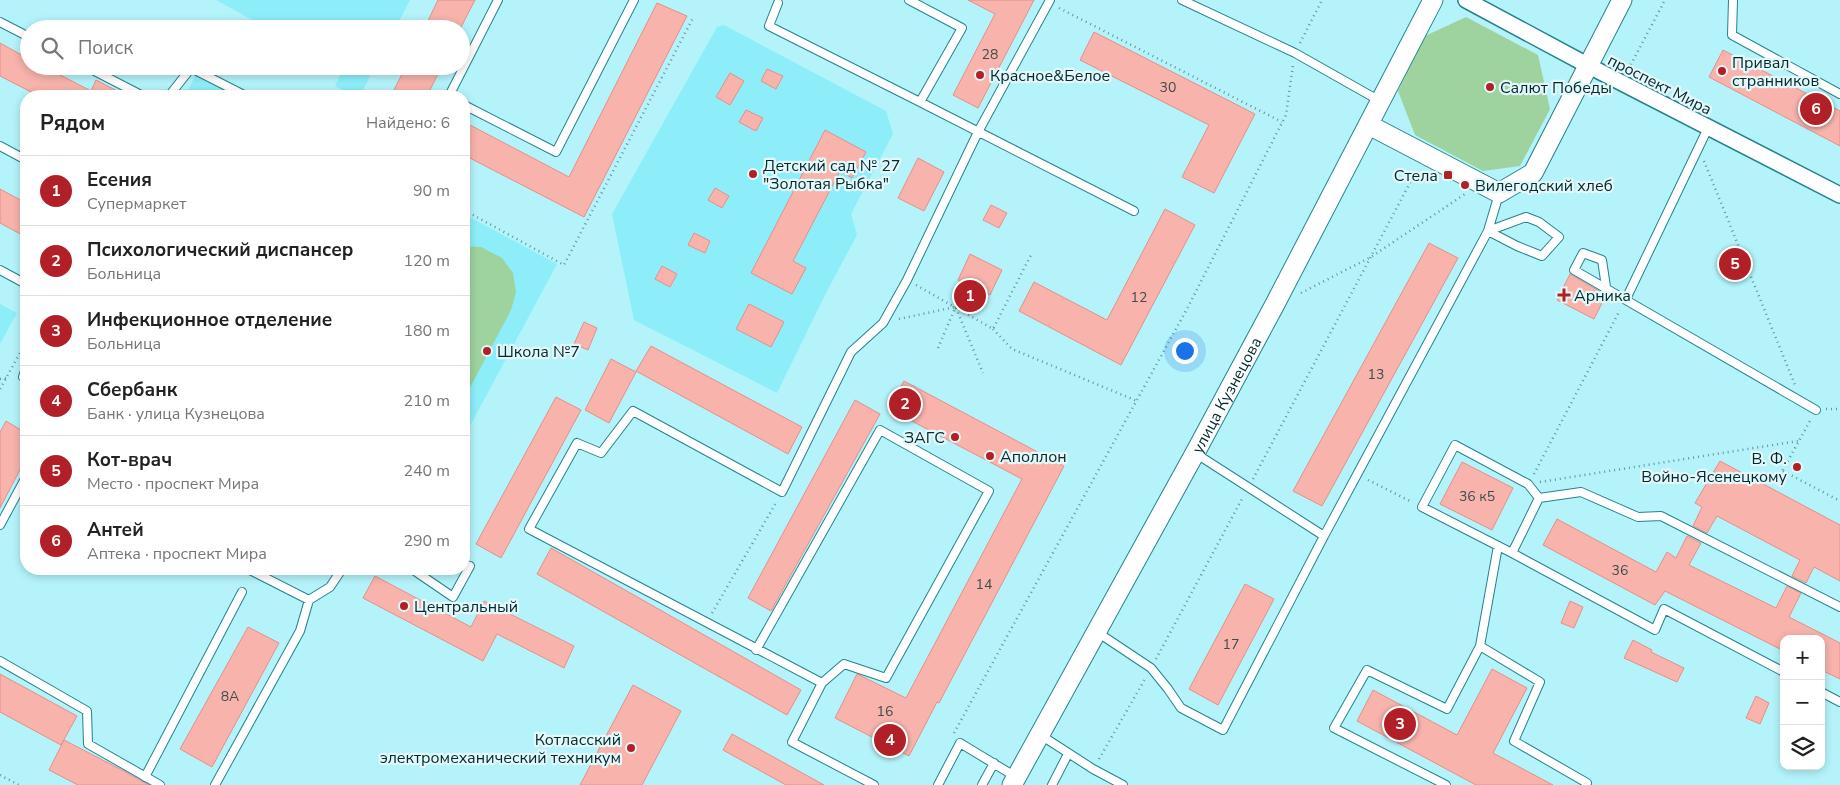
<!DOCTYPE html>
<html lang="ru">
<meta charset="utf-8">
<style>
body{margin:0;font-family:"Nunito Sans",sans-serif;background:#f2f2f2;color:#222}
.controls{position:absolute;right:15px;bottom:15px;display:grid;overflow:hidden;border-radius:10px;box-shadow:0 2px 8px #0003}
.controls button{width:45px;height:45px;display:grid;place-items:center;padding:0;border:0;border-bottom:1px solid #e0e0e0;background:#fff;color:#222;font:25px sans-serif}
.you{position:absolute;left:1184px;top:350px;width:18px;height:18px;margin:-12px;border:4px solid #fff;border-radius:50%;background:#1a73e8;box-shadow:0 0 0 8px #1a73e833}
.badge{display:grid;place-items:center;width:32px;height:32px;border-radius:50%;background:#b12027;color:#fff;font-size:16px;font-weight:700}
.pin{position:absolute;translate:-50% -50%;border:2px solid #fff;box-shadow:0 1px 5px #0006}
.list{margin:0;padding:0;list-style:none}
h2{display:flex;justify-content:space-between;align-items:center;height:65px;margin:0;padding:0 20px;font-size:21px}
h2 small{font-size:16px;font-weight:400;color:#767676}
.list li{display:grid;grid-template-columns:32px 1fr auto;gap:15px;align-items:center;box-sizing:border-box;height:70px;padding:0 20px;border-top:1px solid #e0e0e0}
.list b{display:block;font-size:19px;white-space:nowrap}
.list p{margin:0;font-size:16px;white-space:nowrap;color:#767676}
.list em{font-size:16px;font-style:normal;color:#767676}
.icon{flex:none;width:28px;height:28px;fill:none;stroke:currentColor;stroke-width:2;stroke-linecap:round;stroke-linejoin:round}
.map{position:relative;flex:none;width:1840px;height:785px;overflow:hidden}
.search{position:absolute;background:#fff;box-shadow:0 2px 8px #0003;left:20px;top:20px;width:450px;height:55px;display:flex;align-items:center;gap:12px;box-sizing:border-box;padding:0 18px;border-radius:28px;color:#767676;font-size:19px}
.panel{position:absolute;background:#fff;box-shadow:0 2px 8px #0003;left:20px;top:90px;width:450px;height:485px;border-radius:20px}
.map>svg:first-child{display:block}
</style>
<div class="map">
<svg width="1840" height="785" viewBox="0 0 1840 785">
<rect width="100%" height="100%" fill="#b4f3fa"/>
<path fill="#8deef9" d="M 216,0 L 410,0 L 395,29 L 269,29 Z
M 724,25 L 886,111 L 893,134 L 851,214 L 857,235 L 826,293 L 777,393 L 634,320 L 612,214 L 717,27 Z
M 339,66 L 375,66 L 360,96 L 355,96 L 335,86 L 343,69 Z
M 198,71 L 244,96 L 185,96 Z
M 464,214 L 557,264 L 464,437 Z
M 0,304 L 17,313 L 0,344 Z"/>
<path fill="#9ed29e" d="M 1466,17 L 1538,55 L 1550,109 L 1520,166 L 1483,171 L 1415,135 L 1398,91 L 1425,36 Z
M 464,246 L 481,247 L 502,258 L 513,273 L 516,292 L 511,310 L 464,399 Z"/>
<path fill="#f7b3ac" stroke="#e68f88" d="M 438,0 L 475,0 L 460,29 L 424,29 Z
M 968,0 L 1034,0 L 978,108 L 953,95 L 995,14 Z
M 657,3 L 687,16 L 584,217 L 464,155 L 464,138 L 470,125 L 569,177 Z
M 1094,32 L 1255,114 L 1214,193 L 1182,177 L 1209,125 L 1080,60 Z
M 0,43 L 29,59 L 29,66 L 43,66 L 91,91 L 96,80 L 127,96 L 39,96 L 0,76 Z
M 1723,50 L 1840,111 L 1840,146 L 1709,77 Z
M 406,66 L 442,66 L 427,96 L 391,96 Z
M 767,69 L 783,76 L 776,89 L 761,81 Z
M 730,73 L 744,81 L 730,105 L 716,97 Z
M 746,110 L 763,118 L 756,131 L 739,122 Z
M 825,130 L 866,152 L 852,178 L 840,171 L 793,261 L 806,268 L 792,294 L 751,273 Z
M 918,158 L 944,172 L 924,211 L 898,198 Z
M 715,188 L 729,196 L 722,208 L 708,200 Z
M 0,189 L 26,203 L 26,237 L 0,223 Z
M 991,205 L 1007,213 L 999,228 L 983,220 Z
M 1165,209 L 1195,225 L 1121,365 L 1019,311 L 1034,282 L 1107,320 Z
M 694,233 L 710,241 L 705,253 L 688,245 Z
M 1429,243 L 1458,258 L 1322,506 L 1293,491 Z
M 970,254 L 1002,270 L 990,295 L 958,280 Z
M 662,266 L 677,274 L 670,287 L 655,279 Z
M 1570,274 L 1606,295 L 1594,319 L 1557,300 Z
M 749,304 L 784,322 L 771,347 L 736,329 Z
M 584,322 L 597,328 L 588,350 L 574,344 Z
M 651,346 L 802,427 L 788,454 L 636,371 Z
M 611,359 L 636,372 L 609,423 L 585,410 Z
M 904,381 L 1064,466 L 939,703 L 937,702 L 909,756 L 835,718 L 857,674 L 906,698 L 1022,479 L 889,409 Z
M 556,397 L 581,410 L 501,558 L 476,544 Z
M 855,400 L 880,414 L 771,611 L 748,598 Z
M 6,421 L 26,433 L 26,458 L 0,508 L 0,432 Z
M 1720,461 L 1840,525 L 1840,581 L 1814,567 L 1806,583 L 1792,576 L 1800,560 L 1717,516 L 1707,533 L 1693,526 L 1702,507 L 1695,503 Z
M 1462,462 L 1513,488 L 1492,530 L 1440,504 Z
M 1557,519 L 1656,572 L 1667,552 L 1676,558 L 1687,536 L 1701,543 L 1689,565 L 1776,608 L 1787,586 L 1801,593 L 1789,617 L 1840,643 L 1840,679 L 1821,670 L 1821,639 L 1784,639 L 1784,651 L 1665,591 L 1655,605 L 1543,545 Z
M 551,548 L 801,690 L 787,715 L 537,574 Z
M 375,576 L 471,627 L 484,601 L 574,646 L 564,668 L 497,634 L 483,661 L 363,598 Z
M 1245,584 L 1274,599 L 1218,705 L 1189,689 Z
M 1570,601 L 1583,607 L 1574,628 L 1561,623 Z
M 248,627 L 279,643 L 212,767 L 180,749 Z
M 1633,640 L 1652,650 L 1651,652 L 1684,668 L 1677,682 L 1624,658 Z
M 1492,669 L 1527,688 L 1493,753 L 1553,785 L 1476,785 L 1357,721 L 1373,690 L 1457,735 Z
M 0,674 L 77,716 L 61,745 L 0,712 Z
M 633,685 L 681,711 L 642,785 L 580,785 Z
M 1756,696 L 1769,703 L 1760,724 L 1746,718 Z
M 732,734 L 824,785 L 786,785 L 723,750 Z
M 64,740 L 120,769 L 149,785 L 78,785 L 49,770 Z"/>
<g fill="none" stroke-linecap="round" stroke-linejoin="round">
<defs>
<path id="service" d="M 909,0 L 962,28 L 920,102 L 1134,211
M 1182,0 L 1295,53 L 1380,101
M 1733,0 L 1732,35 L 1840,94
M 778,3 L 769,26 L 920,102
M 0,22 L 29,37
M 85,66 L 143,96
M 169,96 L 191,68 L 246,96
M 449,96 L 498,0
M 464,105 L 556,152 L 634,0
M 0,146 L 26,160
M 1526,217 L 1539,222 L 1559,237 L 1542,256 L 1517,246 L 1488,231 Z
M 0,270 L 26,284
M 1606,287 L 1602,260 L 1583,253 L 1574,270 L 1816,410
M 1626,299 L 1708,128
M 26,368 L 23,377 L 26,379
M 1539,498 L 1528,484 L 1455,445 L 1422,507 L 1512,553 L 1655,630 L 1664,609 L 1784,672
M 0,525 L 26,477
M 1324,536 L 1488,231 L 1499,194
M 1512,553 L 1539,498 L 1581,492 L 1638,517 L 1661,516 L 1840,607
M 412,569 L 453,597 L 470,566
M 309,600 L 330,587 L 342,569
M 1097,632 L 1151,668 L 1168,689 L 1181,708 L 1223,730 L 1324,536 L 1195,453
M 1480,646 L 1540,682 L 1514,741 L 1587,783 L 1586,785
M 756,650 L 880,430 L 989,491 L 886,678 L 844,664 L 822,683
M 0,661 L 87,711 L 88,744 L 160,785
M 1821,692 L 1840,702
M 1039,734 L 1093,769 L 1123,785
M 145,777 L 242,592
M 215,785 L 300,631 L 309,600 L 248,569
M 874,785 L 792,742 L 822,683 L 529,529 L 577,443 L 601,453 L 633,411 L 782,492 L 851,352 L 883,323 L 907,280 L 978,132 L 1050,0
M 938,785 L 960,743 L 1016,777
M 982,785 L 994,763
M 1052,785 L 1068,754
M 1446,785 L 1334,728 L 1367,670 L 1447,709 L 1480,646 L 1498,546"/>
<path id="minor" d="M 1466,0 L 1589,66 L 1840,195"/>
<g id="tertiary">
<path d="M 1369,125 L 1499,193 L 1533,173 L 1622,0"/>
<path id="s1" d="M 1012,785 L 1195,453 L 1274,306 L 1433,0"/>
</g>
</defs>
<use href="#service" stroke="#25838d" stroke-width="10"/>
<use href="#minor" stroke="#25838d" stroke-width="18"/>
<use href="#tertiary" stroke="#25838d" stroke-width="21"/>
<path stroke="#61959b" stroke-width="2.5" stroke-dasharray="1 4" stroke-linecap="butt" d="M 1059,8 L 1282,122
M 1300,43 L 1322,0
M 1630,69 L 1629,68 L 1665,0
M 1704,161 L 1795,385
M 464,210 L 564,265 L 694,16
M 916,285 L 993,329 L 1032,253
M 1301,293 L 1371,257 L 1465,194
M 956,308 L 983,373
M 899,319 L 955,307
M 993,329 L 1012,349 L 1137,401
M 938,348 L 956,306
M 0,379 L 6,378
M 0,389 L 26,342
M 1826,409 L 1840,409
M 1783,471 L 1840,501
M 1534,474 L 1620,310
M 1253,479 L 1412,179
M 1778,479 L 1811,419
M 1368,480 L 1412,502
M 1540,482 L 1798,441
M 464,551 L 472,554
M 712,613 L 777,501
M 1156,659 L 1243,497
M 954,733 L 1188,307 L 1286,115 L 1293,65
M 1099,759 L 1145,679
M 0,775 L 19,785"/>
<use href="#service" stroke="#fff" stroke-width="8"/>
<use href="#minor" stroke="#fff" stroke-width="15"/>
<use href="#tertiary" stroke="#fff" stroke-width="19"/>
</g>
<g fill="#b12027" stroke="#e4f8fa" stroke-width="2">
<circle cx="1722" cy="71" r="5"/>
<circle cx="980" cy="75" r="5"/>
<circle cx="1490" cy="87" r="5"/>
<circle cx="753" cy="174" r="5"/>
<rect x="1443" y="170" width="10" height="10" rx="2.5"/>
<circle cx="1465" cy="185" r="5"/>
<path d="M1561.5 287.5h5v5h5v5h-5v5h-5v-5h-5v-5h5z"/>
<circle cx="487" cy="351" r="5"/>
<circle cx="955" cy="437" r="5"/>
<circle cx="990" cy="456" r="5"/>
<circle cx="1797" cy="467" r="5"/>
<circle cx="404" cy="606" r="5"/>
<circle cx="631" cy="748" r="5"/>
</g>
<g text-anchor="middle" stroke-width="4.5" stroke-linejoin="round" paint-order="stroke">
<g font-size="14" fill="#3f4c4e">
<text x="990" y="59">28</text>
<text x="1168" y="92">30</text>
<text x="1139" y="302">12</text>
<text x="1376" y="379">13</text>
<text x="1477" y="501">36 к5</text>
<text x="1620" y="575">36</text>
<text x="984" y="589">14</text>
<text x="1231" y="649">17</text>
<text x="230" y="701">8А</text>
<text x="885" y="716">16</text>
</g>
<g font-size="16" fill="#022a2e" stroke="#e4f8fa" text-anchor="start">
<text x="1732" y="68">Привал<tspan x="1732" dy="18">странников</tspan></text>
<text x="990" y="81">Красное&amp;Белое</text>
<text x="1500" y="93">Салют Победы</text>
<text x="763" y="171">Детский сад № 27<tspan x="763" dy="18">"Золотая Рыбка"</tspan></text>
<text x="1438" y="181" text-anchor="end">Стела</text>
<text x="1475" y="191">Вилегодский хлеб</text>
<text x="1574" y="301">Арника</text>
<text x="497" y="357">Школа №7</text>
<text x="945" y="443" text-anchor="end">ЗАГС</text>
<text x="1000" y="462">Аполлон</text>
<text x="1787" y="464" text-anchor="end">В. Ф.<tspan x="1787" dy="18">Войно-Ясенецкому</tspan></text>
<text x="414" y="612">Центральный</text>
<text x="621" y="745" text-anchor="end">Котласский<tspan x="621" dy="18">электромеханический техникум</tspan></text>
</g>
<g font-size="16" fill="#022a2e" stroke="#e4f8fa">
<text transform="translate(1660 84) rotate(27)" y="6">проспект Мира</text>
<text dy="6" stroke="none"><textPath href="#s1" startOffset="445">улица Кузнецова</textPath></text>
</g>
</g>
</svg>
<div class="controls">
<button>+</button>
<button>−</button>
<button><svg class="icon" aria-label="layers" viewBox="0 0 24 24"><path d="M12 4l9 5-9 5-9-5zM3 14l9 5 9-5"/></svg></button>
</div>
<div class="you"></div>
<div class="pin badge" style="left:970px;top:296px">1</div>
<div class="pin badge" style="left:905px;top:404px">2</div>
<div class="pin badge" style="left:1400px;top:724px">3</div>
<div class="pin badge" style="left:890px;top:740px">4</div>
<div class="pin badge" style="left:1735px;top:264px">5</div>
<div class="pin badge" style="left:1816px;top:109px">6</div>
<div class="search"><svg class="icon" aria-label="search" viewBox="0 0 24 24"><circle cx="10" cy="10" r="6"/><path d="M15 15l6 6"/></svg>Поиск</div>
<section class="panel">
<h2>Рядом<small>Найдено: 6</small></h2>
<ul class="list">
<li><span class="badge">1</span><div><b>Есения</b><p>Супермаркет</p></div><em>90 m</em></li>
<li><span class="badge">2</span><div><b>Психологический диспансер</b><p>Больница</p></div><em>120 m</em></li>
<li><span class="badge">3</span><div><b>Инфекционное отделение</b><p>Больница</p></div><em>180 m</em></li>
<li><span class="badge">4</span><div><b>Сбербанк</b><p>Банк · улица Кузнецова</p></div><em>210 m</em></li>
<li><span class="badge">5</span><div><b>Кот-врач</b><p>Место · проспект Мира</p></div><em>240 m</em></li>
<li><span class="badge">6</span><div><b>Антей</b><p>Аптека · проспект Мира</p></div><em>290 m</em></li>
</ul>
</section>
</div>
